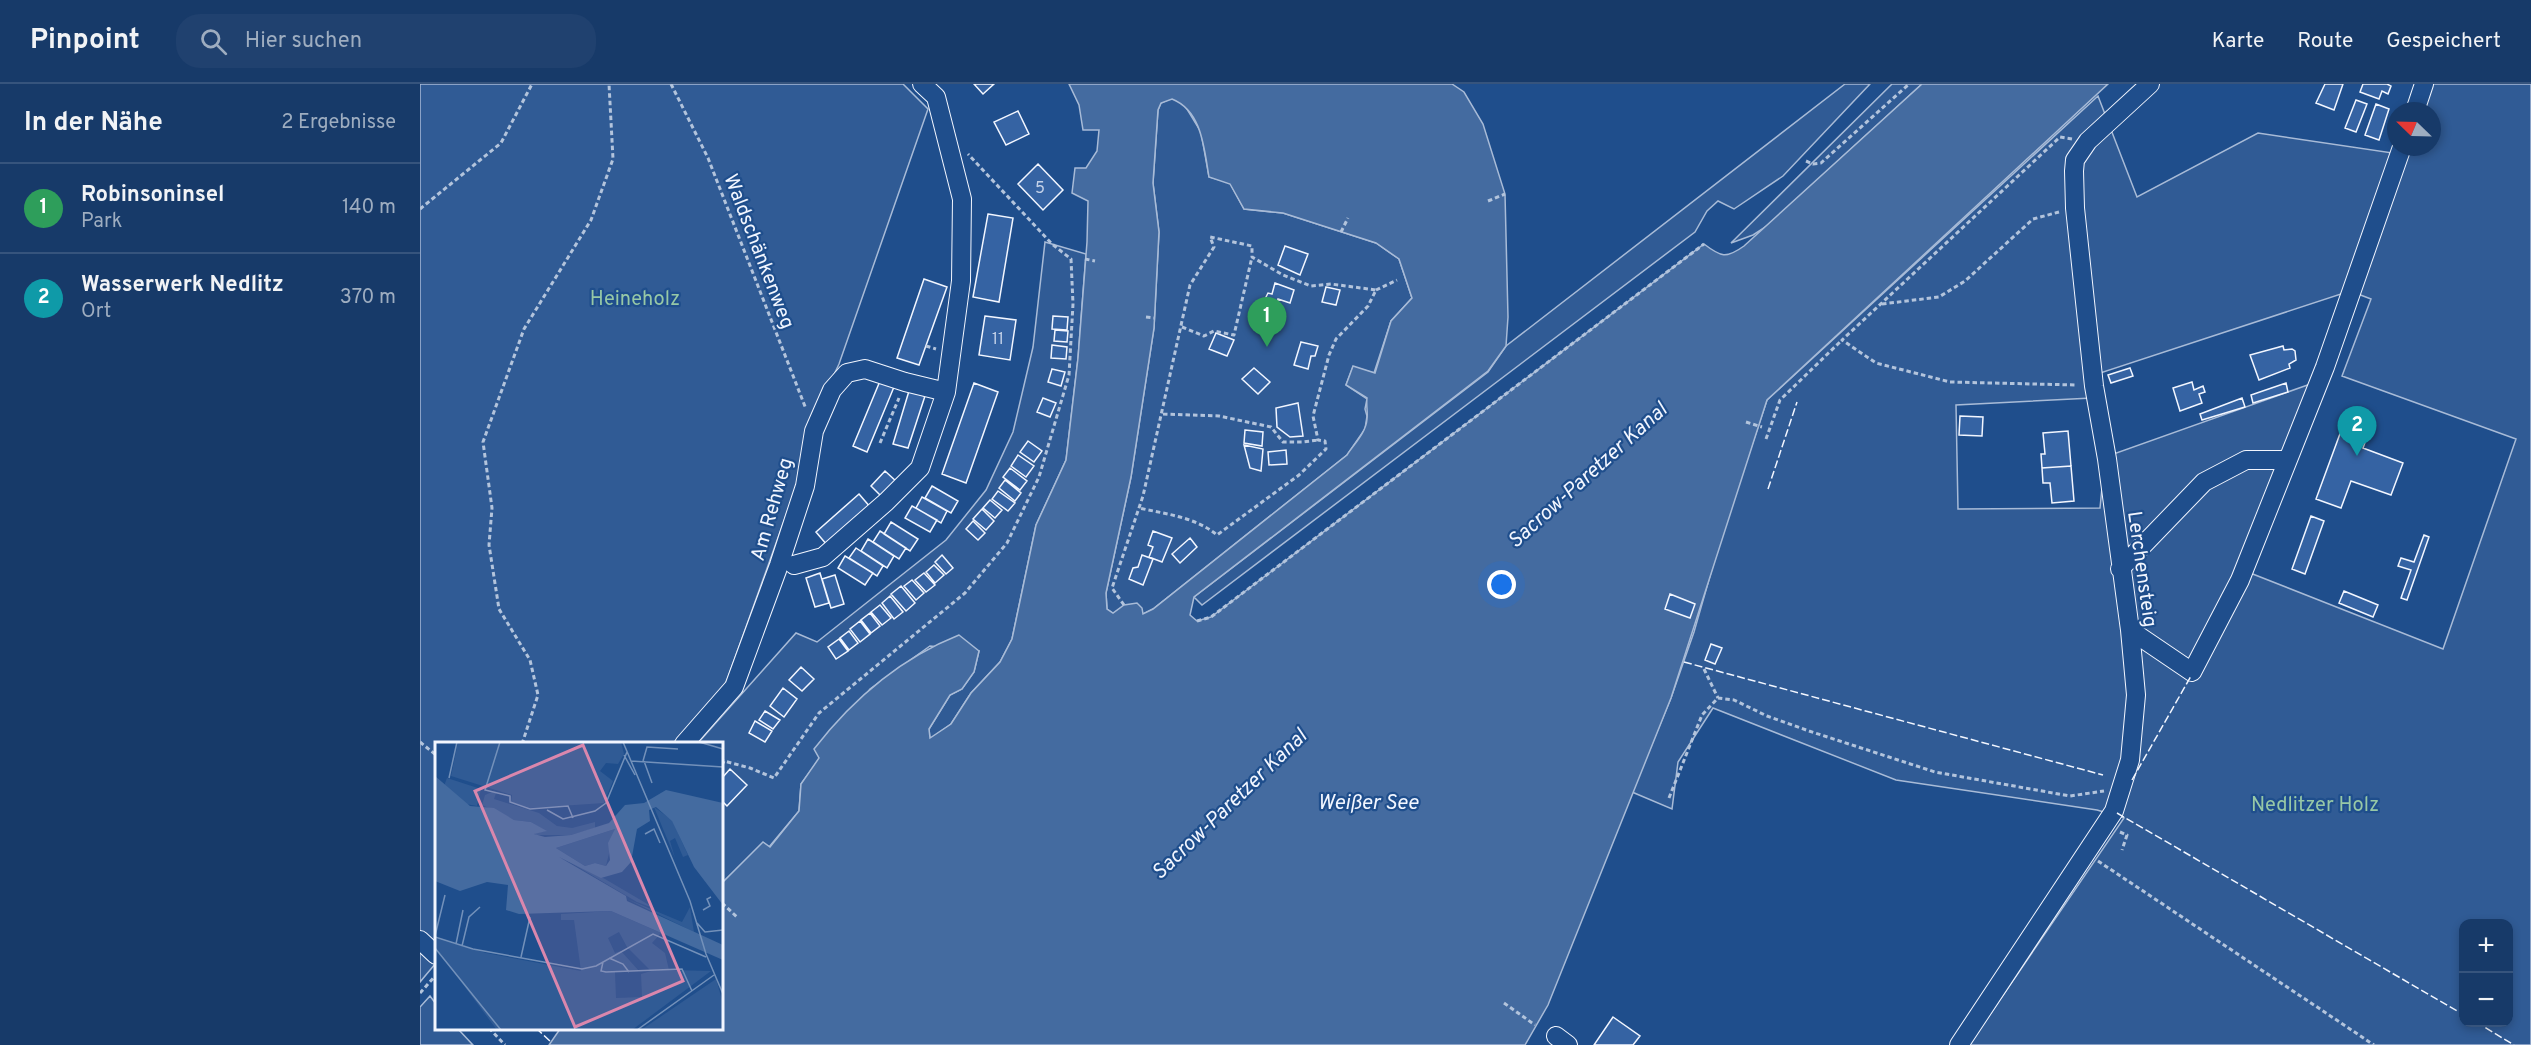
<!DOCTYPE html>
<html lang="de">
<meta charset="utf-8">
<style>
body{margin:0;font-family:Overpass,sans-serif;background:#20416f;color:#f1f3f6}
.controls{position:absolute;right:18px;bottom:18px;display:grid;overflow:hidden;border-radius:12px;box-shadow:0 3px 9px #0003}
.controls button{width:54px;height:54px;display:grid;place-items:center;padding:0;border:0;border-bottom:2px solid #36547d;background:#173a69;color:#f1f3f6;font:30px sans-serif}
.compass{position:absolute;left:1967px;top:18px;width:54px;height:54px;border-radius:50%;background:#173a69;box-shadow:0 3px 9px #0003;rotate:293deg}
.you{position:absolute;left:1082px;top:501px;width:21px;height:21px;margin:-15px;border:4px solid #fff;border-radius:50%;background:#1a73e8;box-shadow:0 0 0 9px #1a73e833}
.badge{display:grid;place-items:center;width:39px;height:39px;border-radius:50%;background:#90b9f0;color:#fff;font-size:20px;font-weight:700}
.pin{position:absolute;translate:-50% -50px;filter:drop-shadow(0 2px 3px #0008)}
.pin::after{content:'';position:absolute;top:32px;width:21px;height:18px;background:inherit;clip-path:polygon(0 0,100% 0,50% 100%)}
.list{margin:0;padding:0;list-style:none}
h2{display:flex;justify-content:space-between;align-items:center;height:78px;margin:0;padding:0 24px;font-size:26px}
h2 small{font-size:20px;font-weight:400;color:#9eadc0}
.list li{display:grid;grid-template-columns:39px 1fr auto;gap:18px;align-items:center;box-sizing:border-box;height:90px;padding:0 24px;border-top:2px solid #36547d}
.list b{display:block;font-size:22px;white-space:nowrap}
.list p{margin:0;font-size:20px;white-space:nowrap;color:#9eadc0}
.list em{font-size:20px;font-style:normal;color:#9eadc0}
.icon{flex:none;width:33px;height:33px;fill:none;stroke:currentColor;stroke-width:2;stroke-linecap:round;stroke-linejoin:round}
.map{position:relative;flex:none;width:2111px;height:961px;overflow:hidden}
header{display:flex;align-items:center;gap:36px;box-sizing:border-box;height:84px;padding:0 30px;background:#173a69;border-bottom:2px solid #36547d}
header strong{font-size:28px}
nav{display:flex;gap:33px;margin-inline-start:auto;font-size:21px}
.search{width:420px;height:54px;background:#20416f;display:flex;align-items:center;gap:15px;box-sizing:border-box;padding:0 21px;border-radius:24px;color:#9eadc0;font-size:22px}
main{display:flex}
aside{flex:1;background:#173a69}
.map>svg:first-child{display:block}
</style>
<header>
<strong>Pinpoint</strong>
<div class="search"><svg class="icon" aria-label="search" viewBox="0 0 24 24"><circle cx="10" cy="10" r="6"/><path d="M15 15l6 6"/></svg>Hier suchen</div>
<nav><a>Karte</a><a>Route</a><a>Gespeichert</a></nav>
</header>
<main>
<aside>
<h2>In der Nähe<small>2 Ergebnisse</small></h2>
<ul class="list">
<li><span class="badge" style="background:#2e9e5b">1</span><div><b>Robinsoninsel</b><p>Park</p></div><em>140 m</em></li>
<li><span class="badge" style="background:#0f9aa8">2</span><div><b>Wasserwerk Nedlitz</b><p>Ort</p></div><em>370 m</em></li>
</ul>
</aside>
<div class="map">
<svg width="2111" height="961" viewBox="0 0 2111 961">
<rect width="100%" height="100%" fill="#1f4e8c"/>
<path fill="#305b95" stroke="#a8bbd7" stroke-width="1.5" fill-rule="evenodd" d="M 0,0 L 483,0 L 508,25 L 419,280 L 395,331 L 379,395 L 306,599 L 254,659 L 16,660 L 16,879 L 0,898 Z
M 1425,0 L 1450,0 L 1363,92 L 1314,125 L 1298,117 L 1287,127 L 1275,148 L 782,521 L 774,513 L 1068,288 L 1086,262 Z
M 1472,0 L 1502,0 L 1347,142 L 1333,151 L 1311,159 Z
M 2004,0 L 2111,0 L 2111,961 L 1549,961 L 1704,734 L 1677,726 L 1476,696 L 1293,624 L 1258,678 L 1252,725 L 1212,708 L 1251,614 L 1274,548 L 1300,457 L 1347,316 L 1678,12 L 1717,113 L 1838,49 L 1979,70 L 1982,63 L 2012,63 L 2012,27 L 1995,27 ZM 1930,207 L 1951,215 L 1922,292 L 2096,355 L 2023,565 L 1820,485 L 1896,298 L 1685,373 L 1680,424 L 1538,425 L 1536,321 L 1672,314 L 1680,289 ZM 2044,840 L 2088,840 L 2088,938 L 2044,938 Z
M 752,14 L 764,20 L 781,48 L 789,93 L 810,99 L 824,125 L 863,129 L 956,159 L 979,175 L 992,214 L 971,237 L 954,289 L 933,283 L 926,301 L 947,315 L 945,325 L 947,332 L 945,345 L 927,371 L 733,525 L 723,530 L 700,526 L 694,530 L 687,525 L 686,509 L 711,393 L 734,244 L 739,148 L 733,99 L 738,26 L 741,19 Z
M 625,158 L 666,170 L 658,274 L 646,376 L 616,441 L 592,555 L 580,578 L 551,609 L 531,640 L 510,655 L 509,645 L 530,611 L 542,605 L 554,588 L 559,567 L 510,562 L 450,605 L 381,700 L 379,727 L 349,763 L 343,759 L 302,799 L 302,660 L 277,660 L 376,549 L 397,558 L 526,456 L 566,406 L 593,348 L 613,263 Z
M 10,912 L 16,920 L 16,944 L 38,945 L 53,961 L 0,961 L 0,923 Z"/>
<path fill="#446ba0" stroke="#a8bbd7" stroke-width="1.5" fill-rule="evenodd" d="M 649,0 L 1032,0 L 1044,8 L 1063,40 L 1085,110 L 1088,233 L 1086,262 L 1068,287 L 774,513 L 770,531 L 777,537 L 791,533 L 1284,160 C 1301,173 1306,175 1324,162 L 1502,0 L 1688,0 L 1347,316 L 1251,614 L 1128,921 L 1105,961 L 129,961 L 140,945 L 302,944 L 302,799 L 343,758 L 350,763 L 379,727 L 381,700 L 399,674 L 394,665 C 432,616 481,574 539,551 L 559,567 L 554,588 L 542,605 L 530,611 L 509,645 L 510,654 L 531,640 L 551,609 L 580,578 L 592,555 L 616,441 L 646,376 L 658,274 L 667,158 L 668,117 L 652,109 L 655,84 L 666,84 L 677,67 L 679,46 L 663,46 L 659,21 ZM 752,15 C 782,27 784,64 789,93 L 810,100 L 824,125 L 863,129 L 956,159 L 979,175 L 992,214 L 971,237 L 955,289 L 933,282 L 926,301 L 947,314 C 946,322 948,328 947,335 C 946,349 934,360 927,371 L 733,525 L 723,530 L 722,524 L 717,519 L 704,521 L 693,529 L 687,525 L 686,509 L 711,393 L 734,244 L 739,148 L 733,99 L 738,26 L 741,19 Z"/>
<path fill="#3563a3" stroke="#f2f6ff" stroke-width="1.5" d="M 554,0 L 574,0 L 563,10 Z
M 1905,0 L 1923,0 L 1914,26 L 1896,19 Z
M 1943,0 L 1967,0 L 1971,2 L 1968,10 L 1962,7 L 1959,15 L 1940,8 Z
M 1936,16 L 1947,20 L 1936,48 L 1925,44 Z
M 1956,20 L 1969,25 L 1959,56 L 1945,51 Z
M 598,27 L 609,50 L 586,61 L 574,38 Z
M 618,80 L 643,106 L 623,126 L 598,100 Z
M 568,130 L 593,134 L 579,218 L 553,213 Z
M 865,162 L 888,170 L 880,191 L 858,181 Z
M 504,195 L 527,203 L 499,281 L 477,274 Z
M 855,199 L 874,206 L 870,219 L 858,215 L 857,219 L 845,215 L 848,209 L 852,210 Z
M 906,203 L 920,206 L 916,221 L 902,218 Z
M 844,226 L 861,233 L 856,246 L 839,238 Z
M 565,232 L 596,236 L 590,276 L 559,271 Z
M 633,232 L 648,233 L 647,246 L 632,245 Z
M 635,246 L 648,247 L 647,258 L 634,257 Z
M 796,249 L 814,256 L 807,272 L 789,265 Z
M 881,258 L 898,262 L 895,272 L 891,272 L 888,285 L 874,281 Z
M 632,261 L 647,263 L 646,275 L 631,274 Z
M 1863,262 L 1864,266 L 1872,265 L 1875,267 L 1876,276 L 1869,280 L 1870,284 L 1839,296 L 1830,271 Z
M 834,284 L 850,298 L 838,310 L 822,295 Z
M 1710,284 L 1713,292 L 1691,299 L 1688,291 Z
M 632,285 L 645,288 L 641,302 L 628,298 Z
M 460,297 L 474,303 L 447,368 L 433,362 Z
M 1772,298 L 1774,306 L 1783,302 L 1785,308 L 1779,310 L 1782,319 L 1760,327 L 1753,304 Z
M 554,299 L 578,308 L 546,399 L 522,390 Z
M 1866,299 L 1868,308 L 1833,319 L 1831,311 Z
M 489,307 L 505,312 L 488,364 L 473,360 Z
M 623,314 L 636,319 L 630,333 L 617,328 Z
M 1822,314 L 1825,323 L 1782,336 L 1780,330 Z
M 878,319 L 883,352 L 870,353 L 857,343 L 856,324 Z
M 1928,328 L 1953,337 L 1943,364 L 1983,379 L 1971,411 L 1931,397 L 1921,424 L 1896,415 Z
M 1540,332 L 1563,333 L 1562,352 L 1539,351 Z
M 825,346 L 843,348 L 842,362 L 824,359 Z
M 1648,347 L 1651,382 L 1622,384 L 1621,370 L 1625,370 L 1623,349 Z
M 608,357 L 622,367 L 614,378 L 600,368 Z
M 824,361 L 843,365 L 841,387 L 830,384 Z
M 866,366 L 867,380 L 849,381 L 848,368 Z
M 598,371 L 614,382 L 606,393 L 591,382 Z
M 1651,382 L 1654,417 L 1632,419 L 1630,399 L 1623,399 L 1622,384 Z
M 590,384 L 607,397 L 600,406 L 583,393 Z
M 465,387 L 477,398 L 462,413 L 451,402 Z
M 585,396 L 601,409 L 595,417 L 579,404 Z
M 512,402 L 538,417 L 531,429 L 505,414 Z
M 578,407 L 595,419 L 588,427 L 572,415 Z
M 439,410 L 451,424 L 407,461 L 396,448 Z
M 502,413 L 527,427 L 521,439 L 496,424 Z
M 570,416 L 582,426 L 575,434 L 563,424 Z
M 492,422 L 517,436 L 510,448 L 485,434 Z
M 562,425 L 574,437 L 566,446 L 553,435 Z
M 1891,432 L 1904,437 L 1885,490 L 1872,485 Z
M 553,437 L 565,449 L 558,456 L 546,445 Z
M 471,438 L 498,455 L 490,467 L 464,450 Z
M 460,447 L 486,464 L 479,475 L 453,458 Z
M 733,447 L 752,454 L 742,478 L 729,473 L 733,463 L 728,461 Z
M 2004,451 L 2009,453 L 1987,516 L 1981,514 L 1991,486 L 1978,482 L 1981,474 L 1994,478 Z
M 770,454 L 777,463 L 760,479 L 752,470 Z
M 448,455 L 474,472 L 467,484 L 441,467 Z
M 436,464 L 463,482 L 457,492 L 429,474 Z
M 522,471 L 533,484 L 526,490 L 515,478 Z
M 722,471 L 733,475 L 723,501 L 709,495 L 713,484 L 718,483 Z
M 425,472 L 453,489 L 445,501 L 418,484 Z
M 514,481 L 524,491 L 515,499 L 506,488 Z
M 400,489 L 409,519 L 395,523 L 386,494 Z
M 504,489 L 515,501 L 506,508 L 495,496 Z
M 415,491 L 424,520 L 411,524 L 402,495 Z
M 492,496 L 504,509 L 496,516 L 484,502 Z
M 481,502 L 495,519 L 486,527 L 471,510 Z
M 1924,507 L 1958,521 L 1953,533 L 1919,519 Z
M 1250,510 L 1275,520 L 1270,534 L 1245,525 Z
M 470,512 L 483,528 L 474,535 L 462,519 Z
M 460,521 L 471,534 L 462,541 L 451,528 Z
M 450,529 L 460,542 L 451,549 L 441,536 Z
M 440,537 L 450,550 L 440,558 L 430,545 Z
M 429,547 L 438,559 L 429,566 L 420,554 Z
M 419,555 L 428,567 L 416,575 L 408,563 Z
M 1291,560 L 1302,564 L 1295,580 L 1285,576 Z
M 381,583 L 394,595 L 382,607 L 369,596 Z
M 363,604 L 377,615 L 364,633 L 350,622 Z
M 345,627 L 360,636 L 353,645 L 339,636 Z
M 335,637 L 352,647 L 345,658 L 329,649 Z
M 310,685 L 327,701 L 307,722 L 302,717 L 302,694 Z
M 1193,933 L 1220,952 L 1213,961 L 1174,961 Z"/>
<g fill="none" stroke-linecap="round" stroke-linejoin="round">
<defs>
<path id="minor" d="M 1995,27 L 2004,0
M 374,481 L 403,473 L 466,418 L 500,384 L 526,308 L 541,197 L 542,115 L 516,13 L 502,0
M 1700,485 L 1784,398 L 1826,376 L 1867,376
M 1710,546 L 1772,588 L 1820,496 L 1905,283 L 1982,63
M 264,660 L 314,603 L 359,481 L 385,402 L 394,347 L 412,306 L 427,289 L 445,285 L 485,298 L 526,308
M 0,856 L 16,871
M 1136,952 L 1148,961
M 1539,961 L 1694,727 L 1710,676 L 1716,611 L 1710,546 L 1687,375 L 1674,302 L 1655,124 L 1654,87 L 1655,76 L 1668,57 L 1730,0"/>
</defs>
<use href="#minor" stroke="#f2f6ff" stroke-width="20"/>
<path stroke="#b3c4dc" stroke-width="3" stroke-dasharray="4.5 3" stroke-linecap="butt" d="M 251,0 L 288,74 L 386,325
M 1652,55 L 1640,53 L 1422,256 L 1456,279 L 1530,298 L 1657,301
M 1386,77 L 1393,80 L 1401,79 L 1489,0
M 1068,117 L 1085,110
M 0,125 L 81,59 L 112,0
M 921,148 L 928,134
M 665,175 L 675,177
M 956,206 L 977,196
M 1462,220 L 1519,213 L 1545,197 L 1613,135 L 1639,128
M 726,233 L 734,234
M 762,243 L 784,252 L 794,247 L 814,251 L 832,173
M 506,262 L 516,265
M 743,330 L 799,332 L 851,343 L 863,358 L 883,358 L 898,356
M 1326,338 L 1342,343
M 1346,355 L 1360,316 L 1422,256
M 460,359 L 479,314
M 704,521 L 692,504 L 723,412 L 770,201 L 794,163 L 790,153 L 832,162 L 832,173 L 863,191 L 891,202 L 911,200 L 956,206 L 948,222 L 916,255 L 909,271 L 893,332 L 898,356 L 905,357 L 906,365 L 879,391 L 797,451 C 775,433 746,430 719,424
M 777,537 L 791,533 L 1284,160
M 1284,585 L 1298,614
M 0,658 L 16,671
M 102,660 L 118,611 L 110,576 L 79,525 L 69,461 L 72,424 L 63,358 L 104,245 L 171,136 L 193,75 L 189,0
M 302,681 L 304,677 L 330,684 L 354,694 L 399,629 L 545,509 L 587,459 L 619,393 L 649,291 L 653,220 L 651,175 L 632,160 L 548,70
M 1249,714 L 1282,631 L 1298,614 L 1314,616 L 1347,632 L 1389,647 L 1515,688 L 1650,712 L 1684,707
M 1700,748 L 1707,751 L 1702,766
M 1678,777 L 1954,961
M 302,819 L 317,833
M 0,909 L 16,891
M 1084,919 L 1115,941
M 69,944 L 85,961"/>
<use href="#minor" stroke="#1f4e8c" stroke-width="18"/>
<path stroke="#f2f6ff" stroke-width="1.5" stroke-dasharray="8 3" stroke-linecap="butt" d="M 1348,405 L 1377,318
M 1264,578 L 1683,691
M 1712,696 L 1771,592
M 1697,729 L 2044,931
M 2056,938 L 2094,961
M 116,944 L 131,958"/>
</g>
<g text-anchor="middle" stroke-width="4.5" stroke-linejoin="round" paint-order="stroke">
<g font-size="16" fill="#c3d1e8">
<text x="620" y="109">5</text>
<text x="578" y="260">11</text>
</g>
<g font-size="20" fill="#f2f6ff" stroke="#1f4e8c">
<text transform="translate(340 167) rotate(69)" y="7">Waldschänkenweg</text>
<text transform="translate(351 425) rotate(-74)" y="7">Am Rehweg</text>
<text transform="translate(1723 485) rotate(82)" y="7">Lerchensteig</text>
</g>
<g font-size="20" fill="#97c8a6" stroke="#1f4e8c">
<text x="215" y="221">Heineholz</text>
<text x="1895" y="727">Nedlitzer Holz</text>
</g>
<g font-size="21" font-style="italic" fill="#f2f6ff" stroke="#1f4e8c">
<text transform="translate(1167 391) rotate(-42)" y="7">Sacrow-Paretzer Kanal</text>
<text x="948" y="725">Weißer See</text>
<text transform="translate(809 720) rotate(-44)" y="7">Sacrow-Paretzer Kanal</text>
</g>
</g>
<g transform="translate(15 658)">
<rect width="288" height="288" fill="#1f4e8c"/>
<path d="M 23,0 L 186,0 L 189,12 L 183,22 L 171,21 L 165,29 L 178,39 L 169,61 L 95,66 L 76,60 L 77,53 L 16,34 ZM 12,36 L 46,47 L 42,64 L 31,62 L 9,44 ZM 57,50 L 61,51 L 59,57 L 104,71 L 122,84 L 137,86 L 160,80 L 160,86 L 136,93 L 101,93 L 99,91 L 111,89 L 96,80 L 79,78 L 47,63 L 50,53 ZM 219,65 L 237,78 L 253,113 L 248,115 L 240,96 L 235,99 L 240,116 ZM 180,87 L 171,124 L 160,121 L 150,124 L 121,106 ZM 126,115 L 170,137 L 221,167 L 202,160 ZM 192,157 L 247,180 L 255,165 L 259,190 ZM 176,169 L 226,191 L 217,201 L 230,211 L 234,228 L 276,229 L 197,288 L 62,288 L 0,205 L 0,196 L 51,211 L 146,229 L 139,178 L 126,178 L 126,172 ZM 184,190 L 192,205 L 216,229 L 206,232 L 207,255 L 181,256 L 180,230 L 204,229 L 186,209 L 180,211 L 173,196 ZM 281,237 L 288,261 L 288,288 L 206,288 Z" fill="#305b95" fill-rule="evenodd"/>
<path d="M 0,34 L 35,64 L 59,66 L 79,78 L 96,80 L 112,89 L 99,92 L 110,95 L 136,93 L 174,81 L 190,63 L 209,61 L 231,48 L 288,61 L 288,163 L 259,125 L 237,79 L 221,65 L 214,68 L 215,79 L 202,87 L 196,120 L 187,130 L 166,136 L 124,115 L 191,154 L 192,159 L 288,203 L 288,218 L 176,169 L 84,172 L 71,168 L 73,143 L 52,140 L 25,149 L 0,139 ZM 180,87 L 173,101 L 175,118 L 171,124 L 160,121 L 150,124 L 121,106 Z" fill="#446ba0" fill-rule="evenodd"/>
<path fill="none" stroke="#7391ba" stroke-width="1.5" d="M 65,0 L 50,48 L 75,54 L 75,60 L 95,67 L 133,64 L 138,76M 188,0 L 255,159 L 271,212 L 288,252M 264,0 L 288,7M 189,13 L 200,33M 196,19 L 288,25M 208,19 L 212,5 L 243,7M 209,19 L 217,41M 14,36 L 22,0M 112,68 L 128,77 L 160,69 L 171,61 L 192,10M 210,92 L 219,87 L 225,101M 268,168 L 275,164 L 272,157 L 276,155M 262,181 L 270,190 L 288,188M 0,194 L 10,153M 0,195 L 38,207 L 147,227 L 161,224 L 218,192 L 271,215M 21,202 L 28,168M 27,204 L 34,175 L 45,165M 0,206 L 66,288M 86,215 L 95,175M 174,216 L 188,222 L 194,230M 168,220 L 166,229 L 171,230 L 247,227 L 257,249M 202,288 L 279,233"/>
<path fill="#da87ad" fill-opacity="0.15" stroke="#da87ad" stroke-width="3" d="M 148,3 L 248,239 L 140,285 L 40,49 Z"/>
<rect width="288" height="288" fill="none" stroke="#f2f6ff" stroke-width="3"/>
</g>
</svg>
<div class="controls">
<button>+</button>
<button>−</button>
</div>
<svg class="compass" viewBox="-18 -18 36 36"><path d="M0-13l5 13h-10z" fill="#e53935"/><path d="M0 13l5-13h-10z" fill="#9eadc0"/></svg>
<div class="you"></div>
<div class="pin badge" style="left:847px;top:263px;background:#2e9e5b">1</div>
<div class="pin badge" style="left:1937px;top:372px;background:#0f9aa8">2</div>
</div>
</main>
